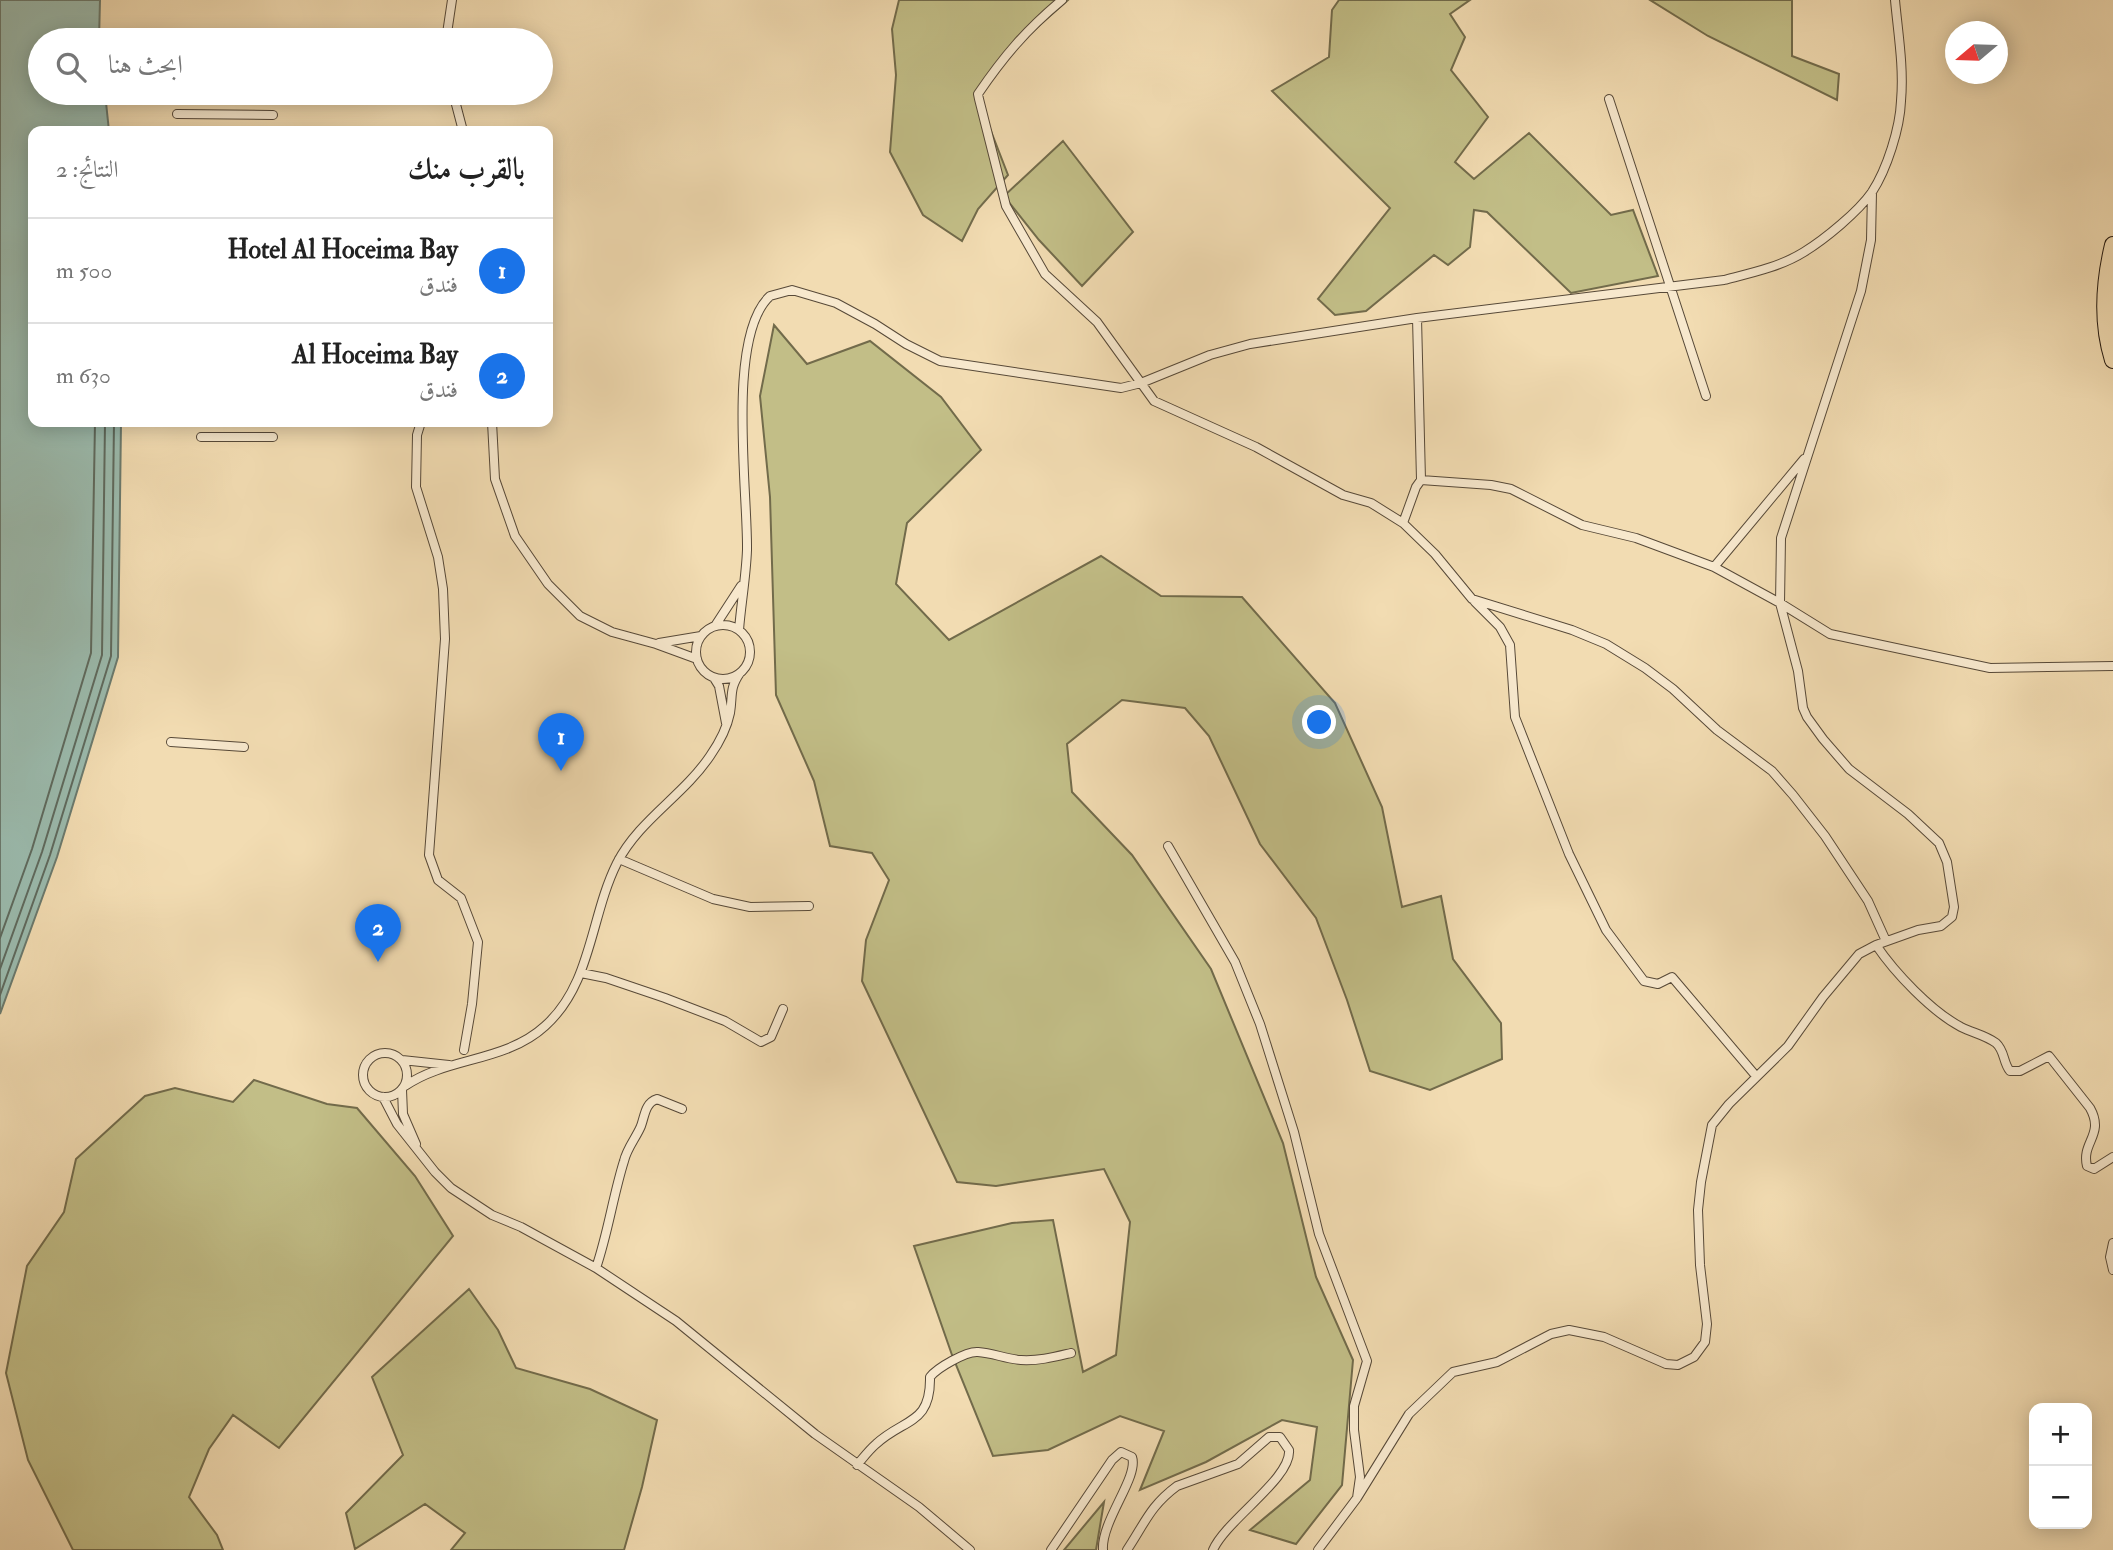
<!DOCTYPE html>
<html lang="ar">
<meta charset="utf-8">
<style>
body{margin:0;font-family:"IM FELL Double Pica",Amiri,serif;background:#f2f2f2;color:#222;direction:rtl}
.controls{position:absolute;right:21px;bottom:21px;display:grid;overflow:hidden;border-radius:14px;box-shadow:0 4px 18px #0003}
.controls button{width:63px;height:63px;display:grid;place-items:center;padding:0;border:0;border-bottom:2px solid #e0e0e0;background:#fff;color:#222;font:35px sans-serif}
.compass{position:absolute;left:1945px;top:21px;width:63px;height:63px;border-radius:50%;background:#fff;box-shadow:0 4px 18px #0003;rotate:251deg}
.you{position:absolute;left:1320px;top:723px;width:24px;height:24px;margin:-18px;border:5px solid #fff;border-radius:50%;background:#1a73e8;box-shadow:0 0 0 10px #1a73e833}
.badge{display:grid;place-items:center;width:46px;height:46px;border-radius:50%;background:#1a73e8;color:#fff;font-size:23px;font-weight:700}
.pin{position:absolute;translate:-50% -58px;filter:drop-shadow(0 2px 4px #0008)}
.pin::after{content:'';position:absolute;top:37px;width:24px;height:21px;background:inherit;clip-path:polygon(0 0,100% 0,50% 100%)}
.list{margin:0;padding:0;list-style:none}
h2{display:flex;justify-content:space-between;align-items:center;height:91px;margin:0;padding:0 28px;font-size:30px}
h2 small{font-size:23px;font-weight:400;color:#767676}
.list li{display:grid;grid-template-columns:46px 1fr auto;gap:21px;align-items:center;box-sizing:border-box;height:105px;padding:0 28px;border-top:2px solid #e0e0e0}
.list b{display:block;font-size:26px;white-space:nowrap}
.list p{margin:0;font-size:23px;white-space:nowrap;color:#767676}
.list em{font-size:23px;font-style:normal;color:#767676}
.icon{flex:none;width:38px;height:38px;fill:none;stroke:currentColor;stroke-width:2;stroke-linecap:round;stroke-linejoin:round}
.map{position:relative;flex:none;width:2113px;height:1550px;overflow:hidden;direction:ltr}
.search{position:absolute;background:#fff;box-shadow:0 4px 18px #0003;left:28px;top:28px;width:525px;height:77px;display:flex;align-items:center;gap:18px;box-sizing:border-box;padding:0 24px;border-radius:38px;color:#767676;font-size:26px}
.panel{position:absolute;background:#fff;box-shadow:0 4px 18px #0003;left:28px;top:126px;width:525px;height:301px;border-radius:14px;direction:rtl}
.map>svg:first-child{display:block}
</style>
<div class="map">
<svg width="2113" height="1550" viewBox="0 0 2113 1550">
<rect width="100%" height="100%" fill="#f2dcb2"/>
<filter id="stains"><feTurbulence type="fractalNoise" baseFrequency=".00286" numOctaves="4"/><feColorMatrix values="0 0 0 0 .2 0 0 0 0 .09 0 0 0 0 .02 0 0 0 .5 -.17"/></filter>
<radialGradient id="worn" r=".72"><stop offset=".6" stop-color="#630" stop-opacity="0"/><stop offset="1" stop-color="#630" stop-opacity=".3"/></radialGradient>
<path fill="#c2be87" stroke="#726b4b" stroke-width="2" d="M 899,0 L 1068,0 L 1025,38 L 977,95 L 1008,175 L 978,209 L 962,241 L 923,215 L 890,152 L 896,75 L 892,29 Z
M 1339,0 L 1470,0 L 1450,14 L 1465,37 L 1451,70 L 1488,117 L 1455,162 L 1474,179 L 1529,133 L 1611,215 L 1633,210 L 1658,276 L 1571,293 L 1487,212 L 1474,210 L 1470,247 L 1448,265 L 1434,255 L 1366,311 L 1335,315 L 1318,299 L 1390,208 L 1272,91 L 1329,57 L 1332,10 Z
M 1650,0 L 1792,0 L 1792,56 L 1839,74 L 1837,100 L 1708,36 Z
M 1063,141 L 1133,232 L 1082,286 L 1039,240 L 1004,196 Z
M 774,325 L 807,364 L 870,341 L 941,397 L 981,450 L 907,523 L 896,584 L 949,640 L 1101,556 L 1161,596 L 1242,597 L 1335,703 L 1382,807 L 1402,907 L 1441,896 L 1453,959 L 1501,1023 L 1502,1059 L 1430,1090 L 1370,1071 L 1347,1000 L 1316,918 L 1260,844 L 1209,736 L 1185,708 L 1122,700 L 1067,744 L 1072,792 L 1132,855 L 1211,969 L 1283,1143 L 1316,1277 L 1353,1360 L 1342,1485 L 1296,1544 L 1250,1530 L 1310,1480 L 1317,1427 L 1282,1420 L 1206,1462 L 1140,1490 L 1164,1431 L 1120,1416 L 1048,1450 L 993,1456 L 952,1355 L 914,1246 L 1012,1223 L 1053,1220 L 1083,1372 L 1116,1355 L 1130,1222 L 1104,1169 L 996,1186 L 957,1182 L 862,981 L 866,940 L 889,880 L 872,853 L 830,846 L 814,781 L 776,695 L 770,497 L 760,396 Z
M 254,1080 L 327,1104 L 357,1108 L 415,1176 L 453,1236 L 279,1448 L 233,1415 L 209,1449 L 189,1497 L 217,1535 L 223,1550 L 73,1550 L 28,1460 L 6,1373 L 27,1266 L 64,1212 L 76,1159 L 145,1096 L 175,1088 L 233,1102 Z
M 469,1289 L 498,1330 L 516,1368 L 590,1389 L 657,1420 L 642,1487 L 624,1550 L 451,1550 L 465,1533 L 425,1504 L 355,1549 L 346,1513 L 403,1455 L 372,1377 Z
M 1104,1502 L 1096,1550 L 1064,1550 Z"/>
<path fill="#9bbbae" stroke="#6b7a6e" stroke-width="2" d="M 0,0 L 100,0 L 99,40 L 40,40 L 40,93 L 105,93 L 109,131 L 33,131 L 33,422 L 121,422 L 118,657 L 57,857 L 0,1014 Z"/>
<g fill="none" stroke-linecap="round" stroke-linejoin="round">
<path stroke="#5f6a5e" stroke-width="2" d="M 0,938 L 32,849 L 91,653 L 95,422
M 0,969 L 42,852 L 102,655 L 105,422
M 0,995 L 50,855 L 111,656 L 114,422"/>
<defs>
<path id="street" d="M 1062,0 C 1026,30 1004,56 978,94 L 979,99 L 1006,206 L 1045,274 L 1097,322 L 1154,401 L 1256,447 L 1343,495 L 1371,503 L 1403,523 L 1435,554 L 1472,599 L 1572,630 L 1606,644 L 1645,668 L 1673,689 L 1717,730 L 1772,771 L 1793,795 L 1825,836 L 1868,901 L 1886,941
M 446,40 L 452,0
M 453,93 L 463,131
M 1609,99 L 1706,396
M 177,114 L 273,115
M 421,422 L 417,435 L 416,487 L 438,557 L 443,589 L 445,639 L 429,855 L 438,880 L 461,898 L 478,942 L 472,1004 L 464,1050
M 492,422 L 495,479 L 515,536 L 548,584 L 580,616 L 612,632 L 656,644 L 697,659
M 201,437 L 273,437
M 1421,480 L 1491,485 L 1511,489 L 1582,525 L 1636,538 L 1714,567 L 1780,603 L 1830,634 L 1990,668 L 2113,666
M 1403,523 L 1416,487 L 1421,480 L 1417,318
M 1714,567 L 1804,459
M 1475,602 L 1500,627 L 1510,645 L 1515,717 L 1569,854 L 1606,930 L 1644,981 L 1658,984 L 1672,977 L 1756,1076
M696 652a27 27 0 1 1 54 0a27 27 0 1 1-54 0Z
M 715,626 L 741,586
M 739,630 C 741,604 746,577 747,550 C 748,492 726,336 770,296 L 792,290 L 836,303 L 875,324 L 906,344 L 940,361 L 1121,388 L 1141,383 L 1210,355 L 1250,344 L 1417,318 L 1724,280 C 1751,273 1780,267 1804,252 C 1825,239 1858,212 1872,192 C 1887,169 1900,128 1901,101 C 1904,67 1898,33 1895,0
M 659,643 L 701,636
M 714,678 L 719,686 L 726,723
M 171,742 L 244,747
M 1168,846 L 1235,962 L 1260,1024 L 1294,1132 L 1319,1234 L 1367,1361 L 1354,1406 L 1354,1430 L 1360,1477 L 1357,1498 L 1318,1550
M 619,859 L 713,899 L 750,907 L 809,906
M 1876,945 C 1895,973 1931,1011 1961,1027 C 1973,1033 1985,1035 1996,1043 C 2005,1051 2003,1063 2010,1071 L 2020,1071 L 2049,1056 L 2090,1108 C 2105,1135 2081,1142 2087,1166 L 2094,1169 L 2113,1157
M 581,973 L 606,978 L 665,998 L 725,1021 L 761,1042 L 771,1037 L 783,1009
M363 1075a22 22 0 1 1 44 0a22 22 0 1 1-44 0Z
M 402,1060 L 449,1065
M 405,1086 C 447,1057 506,1062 545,1026 C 592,984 590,917 617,863 C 639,820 683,796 710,756 C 719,743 727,728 730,713 C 733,695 729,689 740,673
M 402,1090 L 403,1114 L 416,1144
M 383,1097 L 397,1124 L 435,1172 L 451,1188 L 492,1215 L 521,1227 L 596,1268 L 676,1321 L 815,1434 L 919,1507 L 970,1550
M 2113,1243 L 2110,1257 L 2113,1270
M 596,1268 C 608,1233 613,1196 624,1161 C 627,1148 636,1138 641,1126 C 645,1115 645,1103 657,1099 L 682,1109
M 857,1465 C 863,1458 869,1450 876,1444 C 904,1418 931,1425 930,1377 C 937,1368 966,1351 978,1352 C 993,1353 1006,1359 1021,1360 C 1039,1361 1054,1357 1071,1353
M 1357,1498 L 1409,1414 L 1453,1372 L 1497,1362 L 1551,1334 L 1569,1330 L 1604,1337 L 1666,1364 L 1678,1365 L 1694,1357 L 1705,1342 L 1707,1324 L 1700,1265 L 1698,1210 L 1701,1182 L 1712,1125 L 1729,1104 L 1788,1046 L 1823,997 L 1859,954 L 1876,945 L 1918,930 L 1941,926 L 1952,917 L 1954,907 L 1947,862 L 1939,843 L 1908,814 L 1849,769 L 1823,739 L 1807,717 L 1803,708 L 1798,671 L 1780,603 L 1781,538 L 1861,291 L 1871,240 L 1872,192
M 1051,1550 L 1112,1460 L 1121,1452 L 1132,1457 C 1139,1477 1101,1521 1103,1550
M 1127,1550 C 1145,1523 1150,1506 1177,1486 L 1238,1464 L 1269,1437 L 1280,1437 L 1289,1450 C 1292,1478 1226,1520 1213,1550"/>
<path id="highway" d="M 2113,245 C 2104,283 2101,322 2113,360"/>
</defs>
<use href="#street" stroke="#574938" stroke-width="10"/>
<use href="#highway" stroke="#23180f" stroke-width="18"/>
<use href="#street" stroke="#f7e8cd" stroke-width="8"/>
<use href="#highway" stroke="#f2dcb2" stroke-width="16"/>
</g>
<rect width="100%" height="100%" filter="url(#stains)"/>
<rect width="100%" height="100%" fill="url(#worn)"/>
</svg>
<div class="controls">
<button>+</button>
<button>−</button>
</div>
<svg class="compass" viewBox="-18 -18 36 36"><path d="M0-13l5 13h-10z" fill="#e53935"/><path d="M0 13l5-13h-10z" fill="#767676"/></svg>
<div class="you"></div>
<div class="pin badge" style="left:561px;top:771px">1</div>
<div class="pin badge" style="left:378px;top:962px">2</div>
<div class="search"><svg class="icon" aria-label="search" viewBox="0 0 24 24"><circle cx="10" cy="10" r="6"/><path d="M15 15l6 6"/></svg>ابحث هنا</div>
<section class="panel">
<h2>بالقرب منك<small>النتائج: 2</small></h2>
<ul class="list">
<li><span class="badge">1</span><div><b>Hotel Al Hoceima Bay</b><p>فندق</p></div><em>500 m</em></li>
<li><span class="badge">2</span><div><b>Al Hoceima Bay</b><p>فندق</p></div><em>630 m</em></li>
</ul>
</section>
</div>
